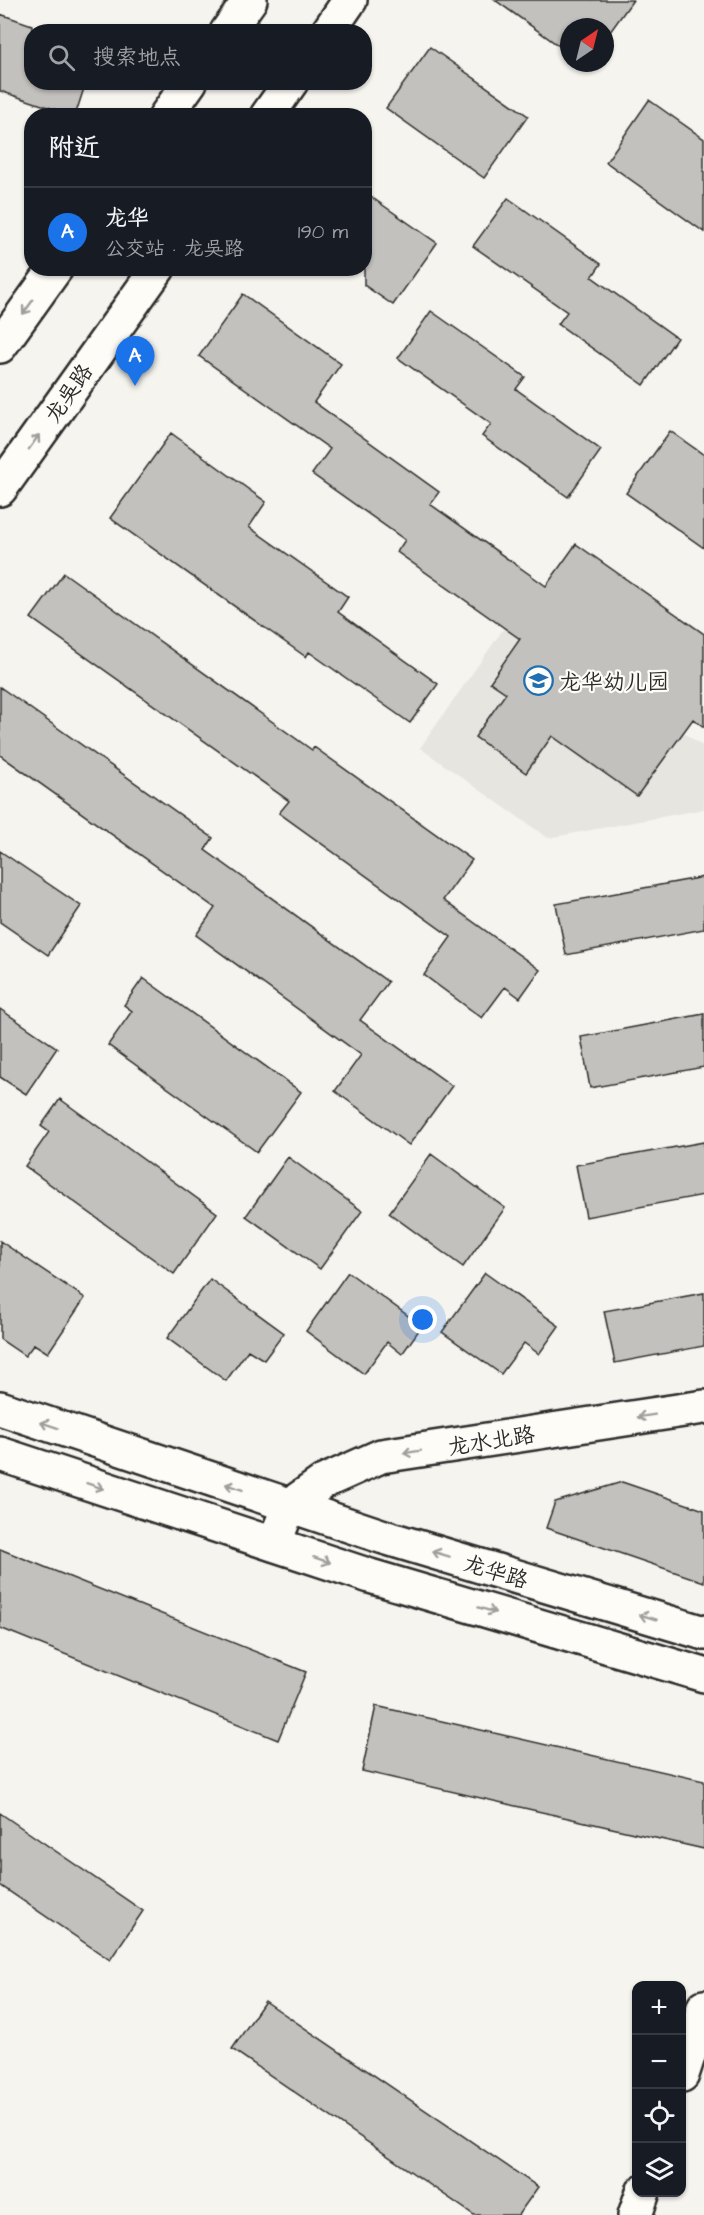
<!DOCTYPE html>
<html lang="zh">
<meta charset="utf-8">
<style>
body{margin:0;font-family:"Architects Daughter","LXGW WenKai TC",sans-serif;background:#20242c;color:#f1f3f6}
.controls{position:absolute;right:18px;bottom:18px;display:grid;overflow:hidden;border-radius:12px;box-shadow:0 2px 4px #0004}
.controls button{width:54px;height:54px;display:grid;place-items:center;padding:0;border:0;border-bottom:2px solid #363941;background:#171b24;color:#f1f3f6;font:30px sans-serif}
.compass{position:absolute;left:560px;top:18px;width:54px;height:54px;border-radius:50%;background:#171b24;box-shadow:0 2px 4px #0004;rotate:35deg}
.you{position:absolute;left:423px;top:1320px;width:21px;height:21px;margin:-15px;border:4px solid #fff;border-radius:50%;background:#1a73e8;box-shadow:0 0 0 9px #1a73e833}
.badge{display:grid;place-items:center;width:39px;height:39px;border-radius:50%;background:#1a73e8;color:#fff;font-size:20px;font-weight:700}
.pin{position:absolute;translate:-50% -50px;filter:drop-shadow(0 2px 3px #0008)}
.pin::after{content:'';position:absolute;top:32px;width:21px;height:18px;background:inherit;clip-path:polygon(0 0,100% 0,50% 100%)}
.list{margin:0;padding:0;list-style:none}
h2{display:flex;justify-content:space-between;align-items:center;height:78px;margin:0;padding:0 24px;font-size:26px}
h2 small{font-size:20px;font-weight:400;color:#9ea1a6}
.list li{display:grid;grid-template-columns:39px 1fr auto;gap:18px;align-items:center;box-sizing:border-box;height:90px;padding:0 24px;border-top:2px solid #363941}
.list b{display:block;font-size:22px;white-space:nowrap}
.list p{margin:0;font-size:20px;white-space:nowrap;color:#9ea1a6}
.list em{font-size:20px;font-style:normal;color:#9ea1a6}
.icon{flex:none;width:33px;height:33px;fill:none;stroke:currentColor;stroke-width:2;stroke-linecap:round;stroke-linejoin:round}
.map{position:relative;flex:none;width:704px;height:2215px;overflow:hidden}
.search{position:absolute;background:#171b24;box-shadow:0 2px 4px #0004;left:24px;top:24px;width:348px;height:66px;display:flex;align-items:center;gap:15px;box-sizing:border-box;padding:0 21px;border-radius:24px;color:#9ea1a6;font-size:22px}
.panel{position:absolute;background:#171b24;box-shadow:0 2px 4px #0004;left:24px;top:108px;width:348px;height:168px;border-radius:24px}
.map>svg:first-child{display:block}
</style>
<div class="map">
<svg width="704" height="2215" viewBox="0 0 704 2215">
<rect width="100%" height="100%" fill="#f5f4ef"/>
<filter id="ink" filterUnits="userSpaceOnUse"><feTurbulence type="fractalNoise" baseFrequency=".0167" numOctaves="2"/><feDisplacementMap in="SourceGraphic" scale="12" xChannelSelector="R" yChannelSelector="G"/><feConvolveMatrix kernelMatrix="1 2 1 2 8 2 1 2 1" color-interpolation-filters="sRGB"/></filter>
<g filter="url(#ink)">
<path fill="#e6e5e0" d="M 514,614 L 704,747 L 704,809 L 548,838 L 420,748 Z"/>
<path fill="#c2c1be" stroke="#2b2b2b" stroke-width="1.5" d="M 495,0 L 633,0 L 605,39 L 605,27 L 569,27 L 569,53 Z
M 0,14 L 32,25 L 32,82 L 86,82 L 75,116 L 0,91 Z
M 430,47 L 528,116 L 484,178 L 386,108 Z
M 649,100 L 704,139 L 704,232 L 606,162 Z
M 364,192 L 437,243 L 393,305 L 364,285 Z
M 508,198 L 601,264 L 592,277 L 677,338 L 644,385 L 558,324 L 567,312 L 473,246 Z
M 243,294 L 341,364 L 314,402 L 439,492 L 430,504 L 546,586 L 576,544 L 704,634 L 704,727 L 693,719 L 637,796 L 552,736 L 526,773 L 475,737 L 506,693 L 490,682 L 520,639 L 397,552 L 405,540 L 312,474 L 330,449 L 199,356 Z
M 431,311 L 525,377 L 516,389 L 601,450 L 568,497 L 482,436 L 491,424 L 398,358 Z
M 670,431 L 704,455 L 704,548 L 626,493 Z
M 171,433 L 266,502 L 249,527 L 348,597 L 338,612 L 438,684 L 410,723 L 309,652 L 306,657 L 110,518 Z
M 64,573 L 312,750 L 314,747 L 472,860 L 443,900 L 540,970 L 520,998 L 505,987 L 482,1018 L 424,975 L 451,937 L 279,813 L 289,801 L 31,618 Z
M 0,687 L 213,838 L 205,850 L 388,982 L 360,1020 L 452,1086 L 409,1145 L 335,1091 L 361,1055 L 196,935 L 215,908 L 0,755 Z
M 0,851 L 81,906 L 48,955 L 0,922 Z
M 704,877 L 704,929 L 566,955 L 556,904 Z
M 143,978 L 301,1092 L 257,1152 L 108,1045 L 132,1011 L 124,1005 Z
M 0,1009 L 57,1048 L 26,1094 L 0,1077 Z
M 704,1014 L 704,1067 L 590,1088 L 581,1037 Z
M 60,1099 L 217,1213 L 174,1274 L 25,1166 L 49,1132 L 41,1126 Z
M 704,1142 L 704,1195 L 586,1217 L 576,1165 Z
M 431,1154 L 505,1208 L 463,1267 L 389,1213 Z
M 288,1157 L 362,1211 L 320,1269 L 246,1216 Z
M 0,1241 L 85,1298 L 48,1353 L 34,1344 L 25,1356 L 0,1339 Z
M 348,1272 L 422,1326 L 402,1354 L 387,1342 L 364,1374 L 306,1331 Z
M 485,1273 L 559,1326 L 539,1354 L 524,1343 L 501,1374 L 442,1332 Z
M 210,1279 L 284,1333 L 264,1360 L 248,1350 L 226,1381 L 167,1338 Z
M 704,1293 L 704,1346 L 615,1363 L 604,1311 Z
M 622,1482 L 704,1510 L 704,1582 L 546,1528 L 555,1502 Z
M 0,1549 L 306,1672 L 278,1740 L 0,1628 Z
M 376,1706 L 704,1781 L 704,1849 L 362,1771 Z
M 0,1813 L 143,1911 L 110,1960 L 0,1885 Z
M 265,2001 L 538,2187 L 518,2215 L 474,2215 L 232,2049 Z"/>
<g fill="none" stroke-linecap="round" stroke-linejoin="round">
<defs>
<path id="minor" d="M 274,1544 L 289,1506 L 323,1482 L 381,1456 L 704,1407
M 682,2075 L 704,2007
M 635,2215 L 643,2192"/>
<path id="major" d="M 227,32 L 250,0
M 328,32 L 350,0
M 166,116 L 190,82
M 267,116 L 291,82
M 0,346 L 56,268
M 0,489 L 158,268
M 0,1408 L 384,1537 L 704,1633
M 0,1454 L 370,1576 L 704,1675"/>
</defs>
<use href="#minor" stroke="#2b2b2b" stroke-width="38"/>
<use href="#major" stroke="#2b2b2b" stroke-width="38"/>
<use href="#minor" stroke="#fdfcf7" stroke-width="33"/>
<use href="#major" stroke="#fdfcf7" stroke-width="33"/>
</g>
<defs><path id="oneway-shaft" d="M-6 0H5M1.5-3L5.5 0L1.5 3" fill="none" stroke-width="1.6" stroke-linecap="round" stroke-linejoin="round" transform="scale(1.5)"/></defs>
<g stroke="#9e9e9b">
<use href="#oneway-shaft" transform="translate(28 307) rotate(126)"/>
<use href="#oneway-shaft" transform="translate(34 442) rotate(-55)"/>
<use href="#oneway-shaft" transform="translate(646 1416) rotate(171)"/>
<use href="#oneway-shaft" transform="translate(49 1425) rotate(-161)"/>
<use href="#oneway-shaft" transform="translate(412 1452) rotate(171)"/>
<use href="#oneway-shaft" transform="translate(95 1486) rotate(18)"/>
<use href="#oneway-shaft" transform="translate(234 1487) rotate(-161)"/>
<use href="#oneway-shaft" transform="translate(441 1554) rotate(-163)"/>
<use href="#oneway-shaft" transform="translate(322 1560) rotate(18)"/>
<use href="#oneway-shaft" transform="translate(487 1610) rotate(17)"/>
<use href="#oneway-shaft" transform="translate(648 1617) rotate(-163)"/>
</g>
</g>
<defs>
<symbol id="school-ring" viewBox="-11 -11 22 22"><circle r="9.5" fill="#fdfcf7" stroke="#1f6fb2" stroke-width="1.5"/><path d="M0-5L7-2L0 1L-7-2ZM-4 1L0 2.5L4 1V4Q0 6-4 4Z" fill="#1f6fb2"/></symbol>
</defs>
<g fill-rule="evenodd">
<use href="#school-ring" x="522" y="664" width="33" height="33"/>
</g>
<g text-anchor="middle" stroke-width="4.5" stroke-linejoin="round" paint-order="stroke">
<g font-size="22" fill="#2b2b2b" stroke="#fdfcf7">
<text transform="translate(68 393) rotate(-55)" y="8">龙吴路</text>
<text transform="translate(491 1440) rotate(-9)" y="8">龙水北路</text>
<text transform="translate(496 1571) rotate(17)" y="8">龙华路</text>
</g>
<g font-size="22" fill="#2b2b2b" stroke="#fdfcf7" text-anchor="start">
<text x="559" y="689">龙华幼儿园</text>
</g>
</g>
</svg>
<div class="controls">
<button>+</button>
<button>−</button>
<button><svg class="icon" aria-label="locate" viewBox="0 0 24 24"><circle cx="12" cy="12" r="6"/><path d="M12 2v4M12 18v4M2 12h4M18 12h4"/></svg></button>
<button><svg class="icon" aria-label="layers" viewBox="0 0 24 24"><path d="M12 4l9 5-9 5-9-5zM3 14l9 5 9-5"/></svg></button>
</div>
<svg class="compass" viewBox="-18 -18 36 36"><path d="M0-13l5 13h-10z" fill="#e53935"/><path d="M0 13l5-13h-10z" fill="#9ea1a6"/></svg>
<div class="you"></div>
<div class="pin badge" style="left:135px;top:386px">A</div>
<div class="search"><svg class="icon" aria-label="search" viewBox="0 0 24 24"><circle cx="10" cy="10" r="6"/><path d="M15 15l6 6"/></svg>搜索地点</div>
<section class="panel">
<h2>附近<small></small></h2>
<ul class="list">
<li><span class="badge">A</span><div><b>龙华</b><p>公交站 · 龙吴路</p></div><em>190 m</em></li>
</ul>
</section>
</div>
